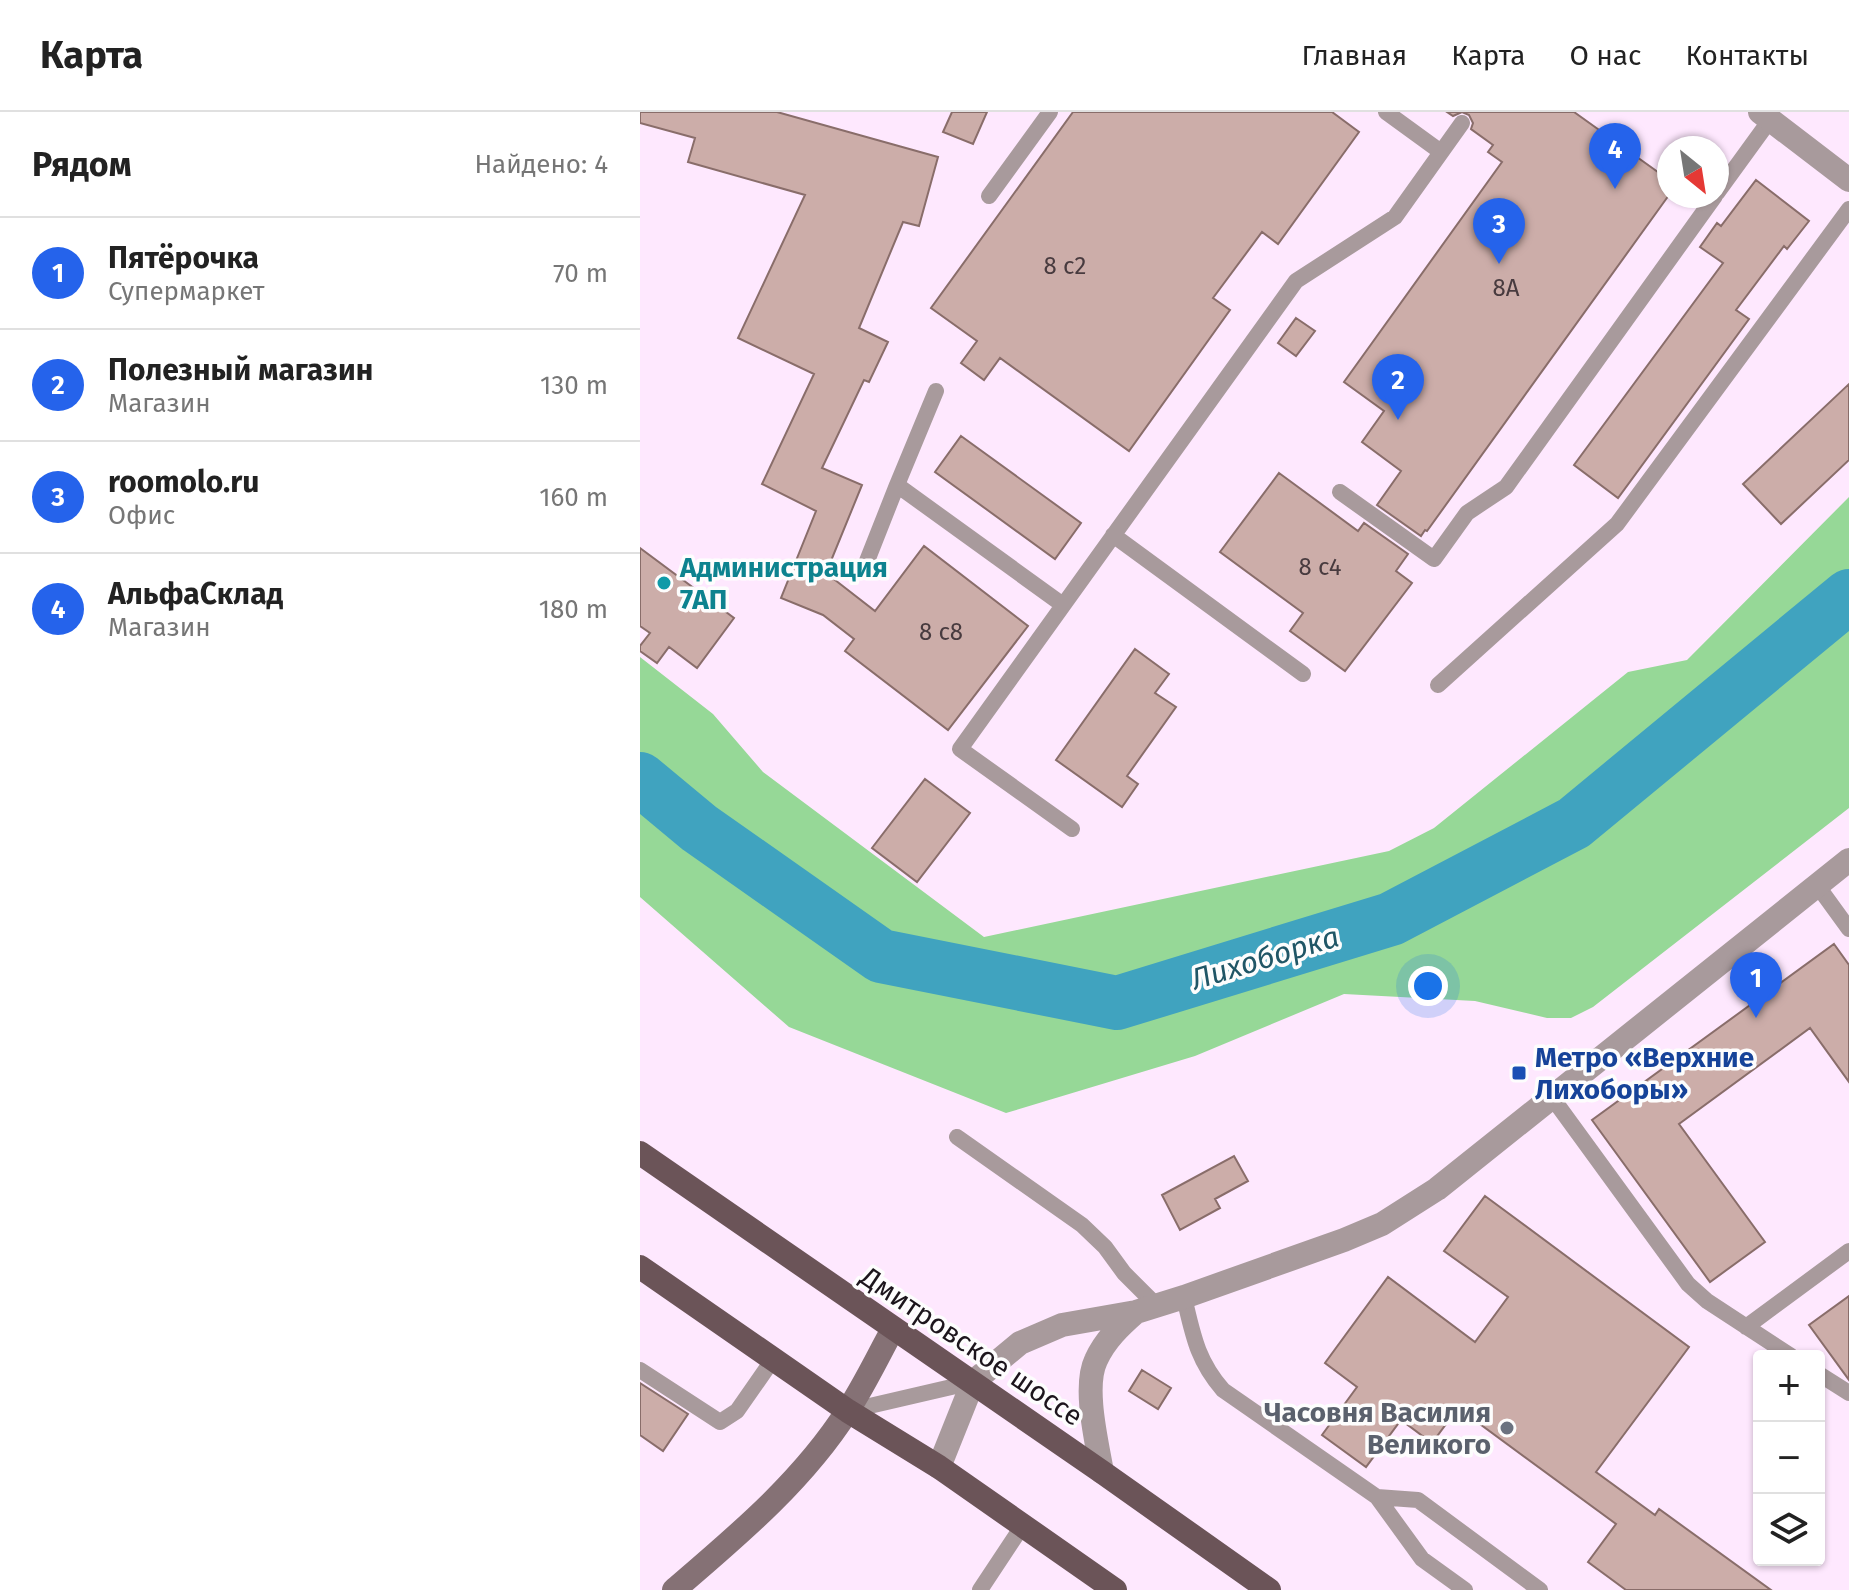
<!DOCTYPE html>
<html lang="ru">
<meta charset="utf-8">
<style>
body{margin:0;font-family:"Fira Sans",sans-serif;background:#f2f2f2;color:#222}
.controls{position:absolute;right:24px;bottom:24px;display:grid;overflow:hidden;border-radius:8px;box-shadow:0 2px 6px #0004}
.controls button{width:72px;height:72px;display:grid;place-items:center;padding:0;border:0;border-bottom:2px solid #e0e0e0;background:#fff;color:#222;font:40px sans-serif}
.compass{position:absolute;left:1017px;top:24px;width:72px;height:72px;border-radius:50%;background:#fff;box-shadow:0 2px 6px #0004;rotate:150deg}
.you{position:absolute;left:788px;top:874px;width:28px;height:28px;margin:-20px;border:6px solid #fff;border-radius:50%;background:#1a73e8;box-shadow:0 0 0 12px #1a73e833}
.badge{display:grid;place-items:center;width:52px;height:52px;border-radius:50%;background:#2563eb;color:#fff;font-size:26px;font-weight:700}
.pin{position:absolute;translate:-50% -66px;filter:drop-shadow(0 2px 4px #0008)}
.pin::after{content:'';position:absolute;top:42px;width:28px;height:24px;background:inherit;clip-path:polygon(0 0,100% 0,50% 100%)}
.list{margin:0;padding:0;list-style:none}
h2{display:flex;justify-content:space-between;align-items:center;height:104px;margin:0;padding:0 32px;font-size:34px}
h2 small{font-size:26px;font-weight:400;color:#767676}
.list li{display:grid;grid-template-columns:52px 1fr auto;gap:24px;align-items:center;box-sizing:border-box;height:112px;padding:0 32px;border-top:2px solid #e0e0e0}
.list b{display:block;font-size:30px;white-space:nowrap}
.list p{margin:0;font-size:26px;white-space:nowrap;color:#767676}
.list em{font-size:26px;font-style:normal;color:#767676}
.icon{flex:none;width:44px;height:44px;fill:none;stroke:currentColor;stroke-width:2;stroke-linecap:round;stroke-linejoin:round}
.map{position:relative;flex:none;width:1209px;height:1478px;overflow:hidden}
header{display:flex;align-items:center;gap:48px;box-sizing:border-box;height:112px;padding:0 40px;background:#fff;border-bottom:2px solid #e0e0e0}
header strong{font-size:38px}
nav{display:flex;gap:44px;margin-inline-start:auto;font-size:28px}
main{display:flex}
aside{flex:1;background:#fff}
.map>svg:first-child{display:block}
</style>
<header>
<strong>Карта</strong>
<nav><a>Главная</a><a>Карта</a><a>О нас</a><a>Контакты</a></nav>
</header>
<main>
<aside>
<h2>Рядом<small>Найдено: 4</small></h2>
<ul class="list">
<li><span class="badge">1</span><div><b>Пятёрочка</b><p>Супермаркет</p></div><em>70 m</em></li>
<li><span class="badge">2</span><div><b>Полезный магазин</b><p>Магазин</p></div><em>130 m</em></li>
<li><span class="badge">3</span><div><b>roomolo.ru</b><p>Офис</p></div><em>160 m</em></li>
<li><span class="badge">4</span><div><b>АльфаСклад</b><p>Магазин</p></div><em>180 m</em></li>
</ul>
</aside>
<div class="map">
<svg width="1209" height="1478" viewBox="0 0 1209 1478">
<rect width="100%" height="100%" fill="#fee8fe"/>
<path fill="#96d897" d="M 1209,385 L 1209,696 L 953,895 L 931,906 L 907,906 L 835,889 L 704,882 L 555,944 L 366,1001 L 149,915 L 0,785 L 0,545 L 73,602 L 123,660 L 344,825 L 749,739 L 794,716 L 988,560 L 1047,548 Z"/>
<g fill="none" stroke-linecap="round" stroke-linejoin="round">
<path stroke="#40a3bf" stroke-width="54" d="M 0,667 L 59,716 L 241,844 L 477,891 L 751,807 L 934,711 L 1209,484"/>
</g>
<path fill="#ccada9" stroke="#896d6a" stroke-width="2" d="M 0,0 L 137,0 L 298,45 L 279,114 L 263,110 L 219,216 L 248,230 L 229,270 L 224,268 L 182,356 L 222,373 L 186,461 L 235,499 L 284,434 L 388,514 L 308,618 L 205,539 L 214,527 L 183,503 L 141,486 L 176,399 L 122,372 L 174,262 L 98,226 L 165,83 L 48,50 L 55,26 L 0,11 Z
M 312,0 L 347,0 L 333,32 L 303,20 Z
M 433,0 L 692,0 L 719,20 L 638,132 L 622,120 L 573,186 L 590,198 L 489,339 L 360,246 L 344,268 L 321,251 L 337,229 L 291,196 Z
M 807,0 L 934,0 L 1029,68 L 1029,83 L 787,419 L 785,418 L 781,424 L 737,393 L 761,359 L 722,330 L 744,299 L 704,270 L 862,50 L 848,40 L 853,33 L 831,17 L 833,11 L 829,3 L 822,0 L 813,4 Z
M 1116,68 L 1169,109 L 1147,137 L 1144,134 L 1096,198 L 1109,207 L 978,386 L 934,353 L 1083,151 L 1060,135 L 1077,111 L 1081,114 Z
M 656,206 L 675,219 L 656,244 L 638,231 Z
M 1209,272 L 1209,348 L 1141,412 L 1103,372 Z
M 321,324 L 441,411 L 415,447 L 295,360 Z
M 639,361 L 718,419 L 724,411 L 768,442 L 756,459 L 772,471 L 705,559 L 650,519 L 663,501 L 580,440 Z
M 0,436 L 94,506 L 57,556 L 29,535 L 17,551 L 0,539 L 0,534 L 10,521 L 0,514 Z
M 495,537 L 529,562 L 515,581 L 536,595 L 487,664 L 498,672 L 482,695 L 416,648 Z
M 285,667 L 330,701 L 277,770 L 232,736 Z
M 1194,832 L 1209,853 L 1209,970 L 1170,916 L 1039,1012 L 1125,1130 L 1070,1170 L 952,1008 Z
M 594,1044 L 608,1069 L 575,1087 L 580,1096 L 540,1118 L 522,1083 Z
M 845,1084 L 1049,1235 L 956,1360 L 1015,1403 L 1019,1397 L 1131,1478 L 986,1478 L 948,1450 L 976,1412 L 818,1296 L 792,1331 L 761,1308 L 726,1355 L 682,1323 L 717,1275 L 685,1251 L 748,1165 L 835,1230 L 868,1185 L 804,1139 Z
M 1209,1184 L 1209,1268 L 1169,1213 Z
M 502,1258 L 531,1276 L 518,1297 L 489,1279 Z
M 0,1271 L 48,1302 L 23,1339 L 0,1323 Z"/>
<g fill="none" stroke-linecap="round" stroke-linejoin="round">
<path stroke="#a89a9c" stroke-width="16" d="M 746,0 L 801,40
M 1077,81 L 1130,8
M 349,84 L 410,0
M 296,279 L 257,373 L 423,493
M 700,380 L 794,447 L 827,401 L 866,375 L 1075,84
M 473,423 L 663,562
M 227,449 L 257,373
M 798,573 L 977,412 L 1209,97
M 432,717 L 320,637 L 656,169 L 755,105 L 822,11
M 1177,773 L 1209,817
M 911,984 L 1048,1172 L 1067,1189 L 1151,1244
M 317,1025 L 442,1113 L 465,1135 L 484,1161 L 516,1193
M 544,1185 C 553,1223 557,1248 583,1278 L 737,1385 L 782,1447 L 825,1478
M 1106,1215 L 1209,1139
M 0,1258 L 80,1310 L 97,1299 L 134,1246
M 1179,1262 L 1209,1281
M 208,1299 L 333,1270
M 737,1385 L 778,1388 L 900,1478
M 340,1478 L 383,1413"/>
<path stroke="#a89a9c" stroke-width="24" d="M 1120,0 L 1209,68
M 299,1355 L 333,1270 L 380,1231 L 422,1213 L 496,1200 L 544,1185 L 704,1128 L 742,1112 L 797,1077 L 1209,748
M 462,1360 C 457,1331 443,1275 456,1248 C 465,1228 480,1214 496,1200"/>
<path stroke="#857175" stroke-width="24" d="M 34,1478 C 97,1424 163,1369 208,1298 C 225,1272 238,1244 253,1217"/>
<path stroke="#6b5458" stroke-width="24" d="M 0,1041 L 462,1360 L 629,1478
M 0,1155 L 208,1299 L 299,1355 L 475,1478"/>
</g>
<circle fill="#0f9aa8" stroke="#fdfdfd" stroke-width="3" cx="24" cy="471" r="8"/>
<rect fill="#1a4fb4" stroke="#fdfdfd" stroke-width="3" x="871" y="953" width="16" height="16" rx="4"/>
<circle fill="#6b7280" stroke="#fdfdfd" stroke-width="3" cx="867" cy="1316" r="8"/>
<g text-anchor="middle" stroke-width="7" stroke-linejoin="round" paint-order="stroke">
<g font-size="24" fill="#483b3f">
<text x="425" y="162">8 с2</text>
<text x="866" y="184">8А</text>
<text x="680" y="463">8 с4</text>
<text x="301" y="528">8 с8</text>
</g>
<g font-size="28" font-weight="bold" fill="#0d838f" stroke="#fdfdfd" text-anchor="start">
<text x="40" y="465">Администрация<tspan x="40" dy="32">7АП</tspan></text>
</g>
<g font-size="28" font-weight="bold" fill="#164399" stroke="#fdfdfd" text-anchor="start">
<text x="895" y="955">Метро «Верхние<tspan x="895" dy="32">Лихоборы»</tspan></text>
</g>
<g font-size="28" fill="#1c151c" stroke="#fdfdfd">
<text transform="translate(332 1234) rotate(34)" y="10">Дмитровское шоссе</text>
</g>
<g font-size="28" font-weight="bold" fill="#5b616d" stroke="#fdfdfd" text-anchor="end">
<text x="851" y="1310">Часовня Василия<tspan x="851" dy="32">Великого</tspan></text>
</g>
<g font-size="30" font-style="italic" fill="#205666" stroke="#fdfdfd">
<text transform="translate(625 846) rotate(-17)" y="10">Лихоборка</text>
</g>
</g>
</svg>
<div class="controls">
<button>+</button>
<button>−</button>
<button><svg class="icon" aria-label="layers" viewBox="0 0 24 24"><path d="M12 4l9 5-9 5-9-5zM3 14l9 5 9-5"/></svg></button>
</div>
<svg class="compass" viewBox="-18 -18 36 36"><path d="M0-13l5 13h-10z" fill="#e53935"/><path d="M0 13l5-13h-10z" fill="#767676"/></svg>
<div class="you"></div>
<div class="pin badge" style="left:1116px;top:906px">1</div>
<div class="pin badge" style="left:758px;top:308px">2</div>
<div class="pin badge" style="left:859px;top:152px">3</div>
<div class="pin badge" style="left:975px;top:77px">4</div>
</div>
</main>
